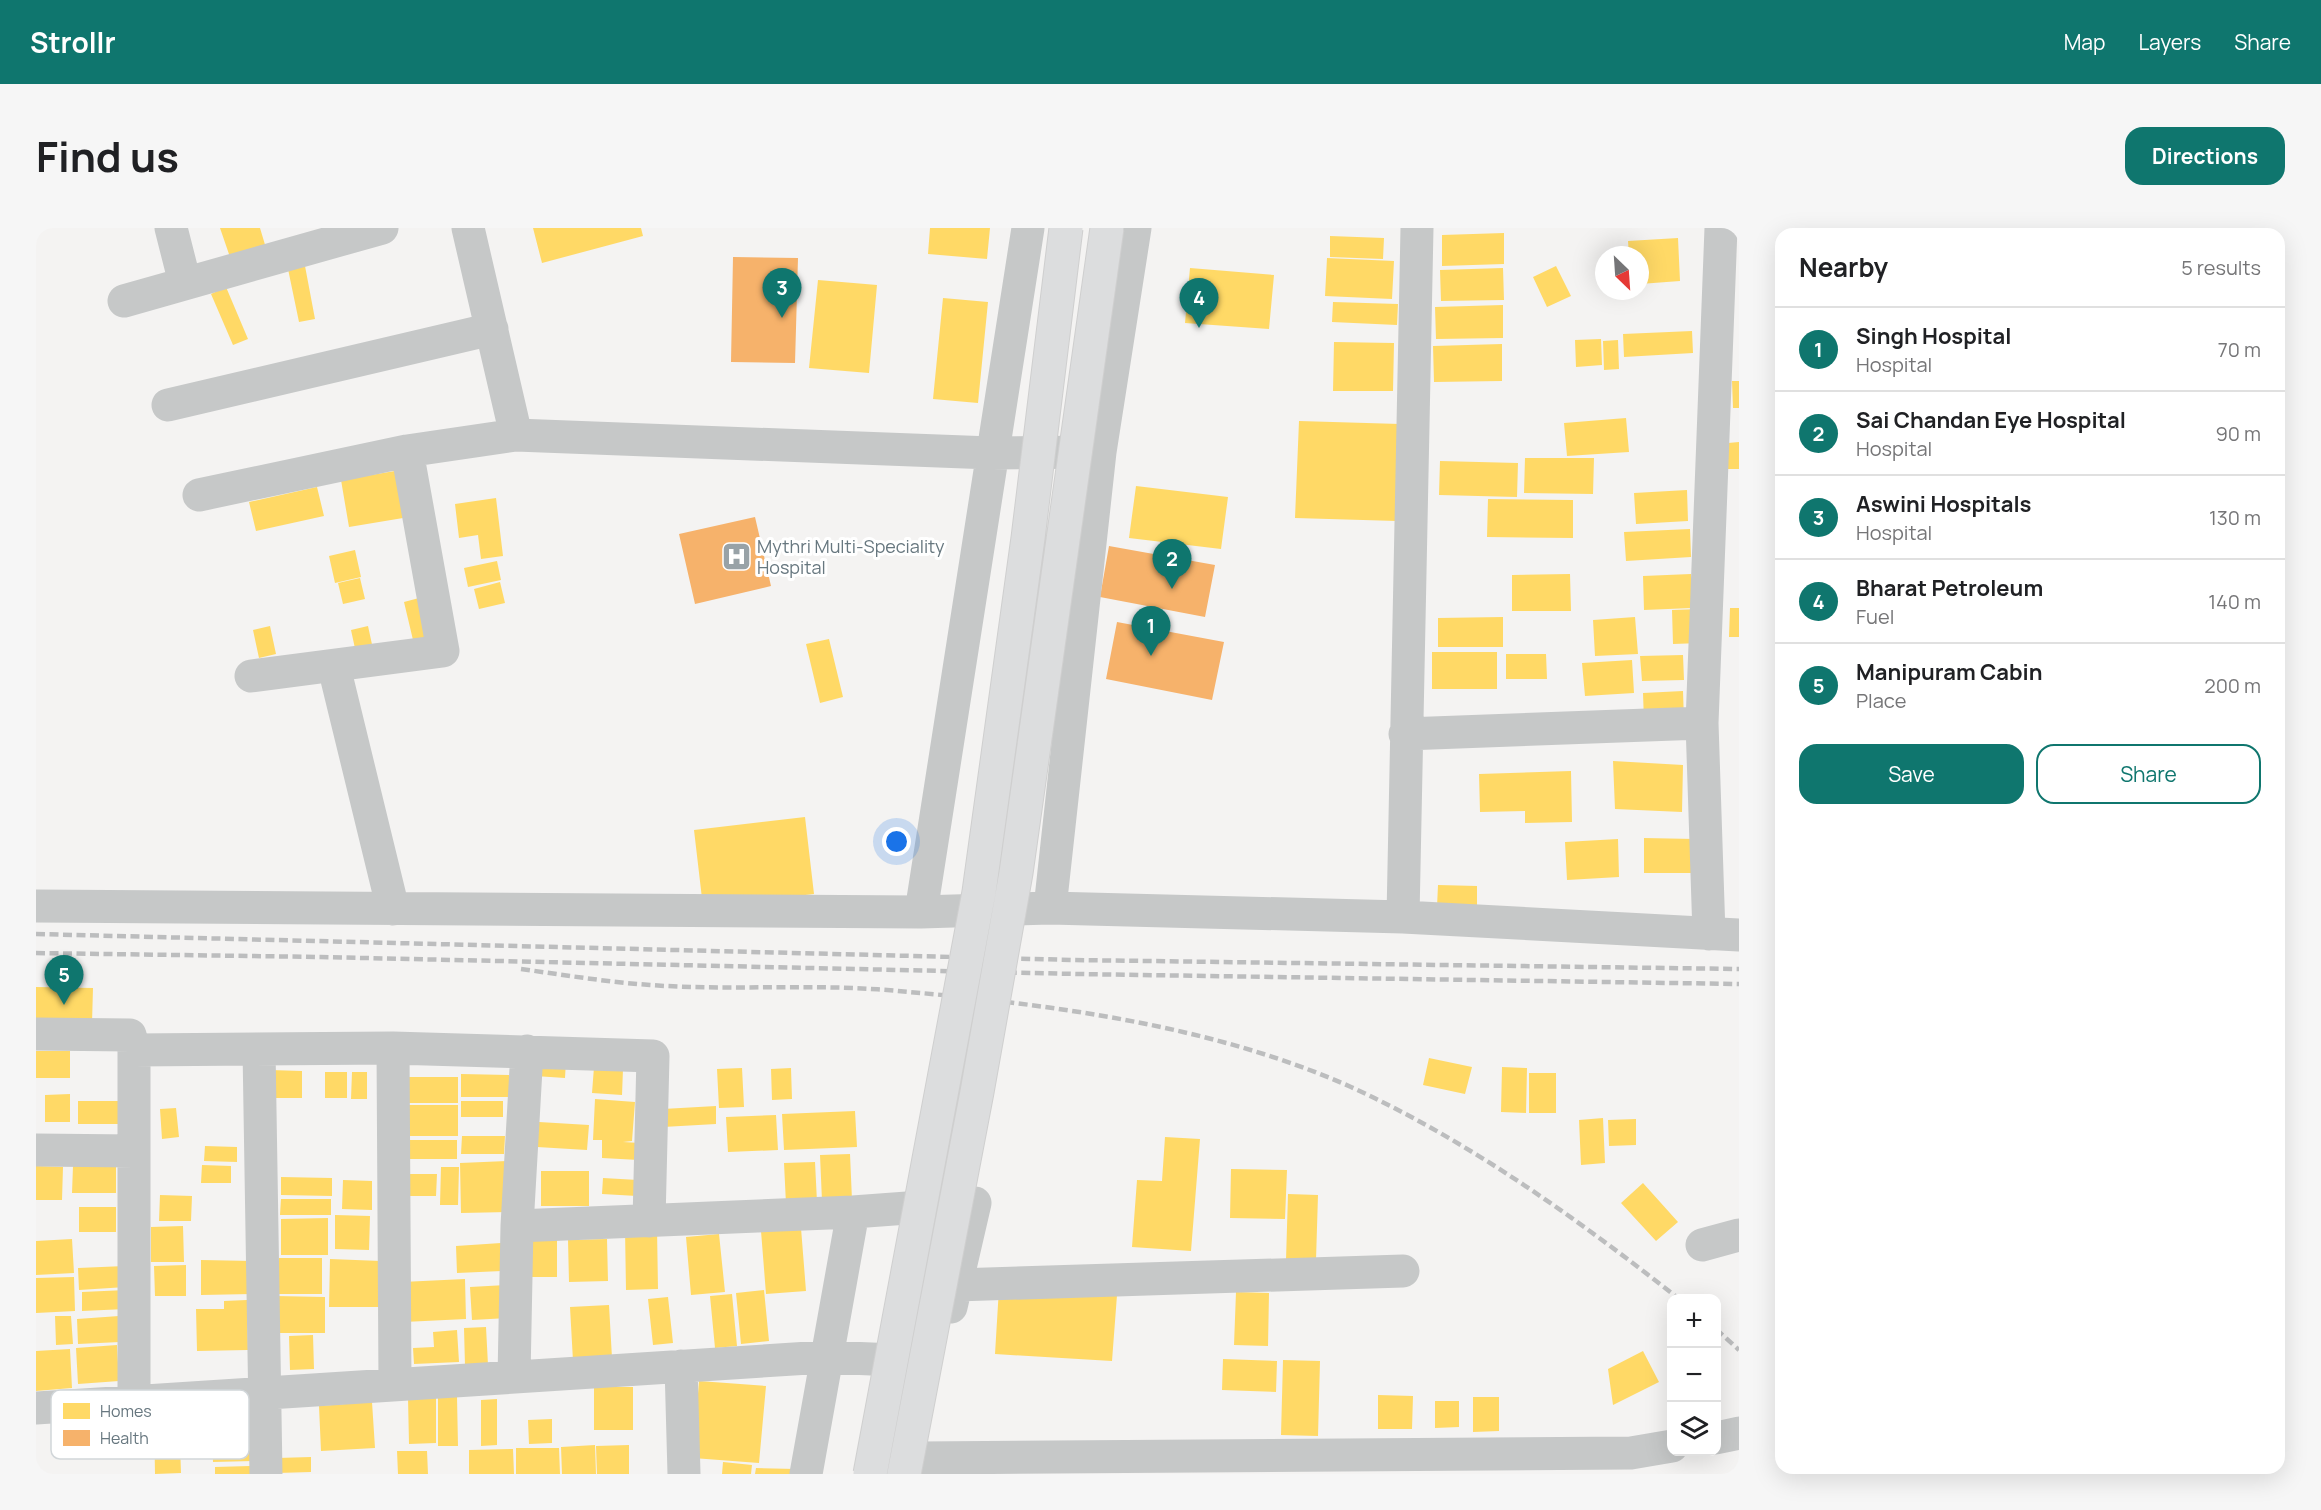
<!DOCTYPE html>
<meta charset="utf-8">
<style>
body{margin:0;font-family:Manrope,sans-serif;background:#f6f6f6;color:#202124}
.controls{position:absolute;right:18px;bottom:18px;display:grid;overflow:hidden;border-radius:12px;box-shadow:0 6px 24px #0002}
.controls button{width:54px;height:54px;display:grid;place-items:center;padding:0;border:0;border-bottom:2px solid #e0e0e0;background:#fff;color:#202124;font:30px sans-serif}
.compass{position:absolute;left:1559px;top:18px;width:54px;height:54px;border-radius:50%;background:#fff;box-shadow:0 6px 24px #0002;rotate:155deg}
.you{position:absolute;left:861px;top:614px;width:21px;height:21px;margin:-15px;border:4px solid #fff;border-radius:50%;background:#1a73e8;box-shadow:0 0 0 9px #1a73e833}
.badge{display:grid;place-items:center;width:39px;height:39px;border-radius:50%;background:#0f766e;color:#fff;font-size:20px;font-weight:700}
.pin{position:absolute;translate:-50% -50px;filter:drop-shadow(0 2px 3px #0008)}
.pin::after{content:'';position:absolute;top:32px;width:21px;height:18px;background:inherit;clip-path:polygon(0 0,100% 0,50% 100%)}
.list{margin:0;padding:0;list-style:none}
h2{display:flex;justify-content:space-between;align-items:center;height:78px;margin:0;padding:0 24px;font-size:26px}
h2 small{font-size:20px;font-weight:400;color:#757577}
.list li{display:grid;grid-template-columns:39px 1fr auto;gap:18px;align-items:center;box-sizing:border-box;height:84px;padding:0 24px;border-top:2px solid #e0e0e0}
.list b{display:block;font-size:22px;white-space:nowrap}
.list p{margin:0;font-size:20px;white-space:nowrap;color:#757577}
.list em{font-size:20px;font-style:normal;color:#757577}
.actions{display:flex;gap:12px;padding:18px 24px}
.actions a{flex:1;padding:14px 0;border:2px solid #0f766e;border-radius:18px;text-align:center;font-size:21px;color:#0f766e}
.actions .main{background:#0f766e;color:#fff}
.icon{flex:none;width:33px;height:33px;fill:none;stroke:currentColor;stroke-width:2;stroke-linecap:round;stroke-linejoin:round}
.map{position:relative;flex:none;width:1703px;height:1246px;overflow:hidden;border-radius:18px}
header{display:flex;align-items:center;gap:36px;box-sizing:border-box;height:84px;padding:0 30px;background:#0f766e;color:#fff}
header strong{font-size:28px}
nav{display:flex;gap:33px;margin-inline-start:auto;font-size:21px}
.intro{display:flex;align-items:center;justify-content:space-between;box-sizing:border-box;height:144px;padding:0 36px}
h1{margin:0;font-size:42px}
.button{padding:15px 27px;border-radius:18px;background:#0f766e;color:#fff;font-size:21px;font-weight:700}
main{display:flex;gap:36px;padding:0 36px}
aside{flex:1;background:#fff;border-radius:18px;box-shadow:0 6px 24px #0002}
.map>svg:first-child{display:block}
</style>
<header>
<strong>Strollr</strong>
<nav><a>Map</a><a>Layers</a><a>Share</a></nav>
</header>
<div class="intro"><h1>Find us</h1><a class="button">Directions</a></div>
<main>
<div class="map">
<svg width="1703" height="1246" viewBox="0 0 1703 1246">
<rect width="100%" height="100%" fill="#f4f3f2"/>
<path fill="#ffd966" d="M 184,0 L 224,0 L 230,20 L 195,32 Z
M 497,0 L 605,0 L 607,8 L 506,35 Z
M 894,0 L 954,0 L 951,31 L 892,26 Z
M 1468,5 L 1468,36 L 1406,38 L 1406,7 Z
M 1294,8 L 1348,10 L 1347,31 L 1294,29 Z
M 1642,10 L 1644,53 L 1604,56 L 1604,27 L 1593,27 L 1592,13 Z
M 1291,30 L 1358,33 L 1356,71 L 1289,68 Z
M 269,38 L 279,91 L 263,94 L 252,41 Z
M 1520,38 L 1535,68 L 1511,79 L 1497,49 Z
M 1154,40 L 1238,47 L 1233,101 L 1149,95 Z
M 1467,40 L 1468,72 L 1405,73 L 1404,42 Z
M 782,52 L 841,57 L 833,145 L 773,140 Z
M 190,59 L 212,111 L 197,117 L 175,66 Z
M 907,70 L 952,74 L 942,175 L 897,171 Z
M 1297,74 L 1362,76 L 1361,97 L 1296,94 Z
M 1467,77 L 1467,110 L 1400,111 L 1399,79 Z
M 1656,103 L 1657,125 L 1588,129 L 1587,106 Z
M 1565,111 L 1566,137 L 1540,139 L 1539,112 Z
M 1582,112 L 1583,141 L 1568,142 L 1567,113 Z
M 1298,114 L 1358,115 L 1357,163 L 1297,163 Z
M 1466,116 L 1466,153 L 1398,154 L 1397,118 Z
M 1696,153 L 1703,153 L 1703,180 L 1697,180 Z
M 1590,190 L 1593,224 L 1531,228 L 1528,195 Z
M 1263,193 L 1364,196 L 1361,293 L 1259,290 Z
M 1703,214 L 1703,241 L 1692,241 L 1692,215 Z
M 1489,230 L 1558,230 L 1557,266 L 1488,265 Z
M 1404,233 L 1482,235 L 1481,269 L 1403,267 Z
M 359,243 L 367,290 L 313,299 L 305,252 Z
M 1100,258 L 1192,269 L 1185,321 L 1093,310 Z
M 281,259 L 288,288 L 220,303 L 213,274 Z
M 1651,262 L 1652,293 L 1600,296 L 1598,265 Z
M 460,270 L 467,328 L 445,331 L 442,307 L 423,310 L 419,276 Z
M 1452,271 L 1537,272 L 1537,310 L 1451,309 Z
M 1654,301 L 1655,329 L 1590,333 L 1588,304 Z
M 319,322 L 325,349 L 299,355 L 293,328 Z
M 461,333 L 465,352 L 432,359 L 428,340 Z
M 1534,346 L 1535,383 L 1476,383 L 1476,347 Z
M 1655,346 L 1656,380 L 1608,382 L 1607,348 Z
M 324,350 L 329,371 L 307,376 L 302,355 Z
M 464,354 L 469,375 L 443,381 L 438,361 Z
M 383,370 L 391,409 L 377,412 L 368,374 Z
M 1694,380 L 1703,380 L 1703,409 L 1693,409 Z
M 1664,381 L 1665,415 L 1637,416 L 1636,382 Z
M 1467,389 L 1467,419 L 1402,419 L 1402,390 Z
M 1599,389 L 1602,426 L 1559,428 L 1557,392 Z
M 234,398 L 240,426 L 223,430 L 217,402 Z
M 332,398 L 337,421 L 320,425 L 315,402 Z
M 793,411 L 807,469 L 784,475 L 770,416 Z
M 1396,424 L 1461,424 L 1461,461 L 1396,461 Z
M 1470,426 L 1510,426 L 1511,451 L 1470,451 Z
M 1647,427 L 1648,452 L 1606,453 L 1604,428 Z
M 1596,432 L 1598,465 L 1549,468 L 1546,435 Z
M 1647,463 L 1648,493 L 1608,494 L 1607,465 Z
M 1577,533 L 1647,537 L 1646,584 L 1579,581 Z
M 1535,543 L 1536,594 L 1489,595 L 1489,583 L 1444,584 L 1443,546 Z
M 769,589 L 778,666 L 667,679 L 658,602 Z
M 1608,610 L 1659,611 L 1659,645 L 1608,645 Z
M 1582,611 L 1583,649 L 1531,652 L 1529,614 Z
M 1402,657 L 1441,658 L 1441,680 L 1401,679 Z
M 0,759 L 57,760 L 56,795 L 0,793 Z
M 0,823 L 34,823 L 34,850 L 0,850 Z
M 1393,830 L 1436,839 L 1429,866 L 1387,857 Z
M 500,831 L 530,833 L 529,850 L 499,848 Z
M 558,839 L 587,841 L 586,867 L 556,865 Z
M 1466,839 L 1491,840 L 1490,885 L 1465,884 Z
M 706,840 L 708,879 L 683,880 L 681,841 Z
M 755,840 L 756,871 L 736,872 L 735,841 Z
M 234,842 L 266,843 L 266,870 L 234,870 Z
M 289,844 L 311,844 L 311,870 L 289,870 Z
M 316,844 L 331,844 L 331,871 L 315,871 Z
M 1493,845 L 1520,845 L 1520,885 L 1493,885 Z
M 425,846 L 473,847 L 473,869 L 425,869 Z
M 367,849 L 422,849 L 422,875 L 367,875 Z
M 34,866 L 34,894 L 9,894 L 9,867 Z
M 559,871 L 599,874 L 596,913 L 587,914 L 604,915 L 603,932 L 566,930 L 566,912 L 557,912 Z
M 42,873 L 89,873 L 89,896 L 42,896 Z
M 425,873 L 467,873 L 467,889 L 425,889 Z
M 367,877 L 422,877 L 422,908 L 367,908 Z
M 680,878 L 680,896 L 627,899 L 627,881 Z
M 140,880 L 143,909 L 126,911 L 124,881 Z
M 819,883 L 821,919 L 748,922 L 746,886 Z
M 740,887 L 742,922 L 692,924 L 690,889 Z
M 1567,890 L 1569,935 L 1545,937 L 1543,892 Z
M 1600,891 L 1600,917 L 1573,918 L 1572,892 Z
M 503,894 L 553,897 L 551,922 L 501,919 Z
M 426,908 L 469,908 L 468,926 L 425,926 Z
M 1129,909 L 1164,911 L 1155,1023 L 1096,1019 L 1101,952 L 1126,953 Z
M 367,912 L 421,912 L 421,931 L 367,931 Z
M 169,918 L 201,919 L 201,934 L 168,933 Z
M 814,926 L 816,972 L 786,973 L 784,927 Z
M 471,933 L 473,984 L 425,985 L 424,935 Z
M 779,934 L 781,974 L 750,976 L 748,935 Z
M 166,937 L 195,938 L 195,955 L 165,955 Z
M 0,938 L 27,939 L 26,972 L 0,972 Z
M 37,938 L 80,938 L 80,965 L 36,965 Z
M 405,939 L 423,939 L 422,977 L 404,977 Z
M 1195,941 L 1251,942 L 1249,991 L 1194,990 Z
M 505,943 L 553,943 L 553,978 L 505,978 Z
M 369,946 L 401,946 L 400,968 L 369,968 Z
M 245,949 L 296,950 L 296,968 L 245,967 Z
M 567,950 L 602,952 L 601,968 L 566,966 Z
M 307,952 L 336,953 L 336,982 L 306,981 Z
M 1607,955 L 1642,994 L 1620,1013 L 1585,975 Z
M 1252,966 L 1282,967 L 1280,1032 L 1250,1032 Z
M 124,967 L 156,968 L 155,993 L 123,993 Z
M 245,971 L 295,971 L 295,987 L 244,987 Z
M 43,979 L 80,979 L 80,1004 L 43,1004 Z
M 299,987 L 334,988 L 333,1022 L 299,1021 Z
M 292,990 L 292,1027 L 245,1027 L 245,991 Z
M 147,998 L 148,1034 L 115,1034 L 115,999 Z
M 621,1000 L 622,1061 L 590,1062 L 589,1001 Z
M 765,1000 L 770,1063 L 730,1066 L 725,1003 Z
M 683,1006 L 689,1064 L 655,1067 L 650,1009 Z
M 36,1011 L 38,1045 L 0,1047 L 0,1013 Z
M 571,1011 L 572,1053 L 533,1054 L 532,1012 Z
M 493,1012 L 521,1012 L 521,1049 L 493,1049 Z
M 465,1015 L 466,1043 L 421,1045 L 420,1018 Z
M 243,1030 L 286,1030 L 286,1066 L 243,1066 Z
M 294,1031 L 345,1033 L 344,1079 L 293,1079 Z
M 165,1032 L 217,1033 L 216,1066 L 165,1067 Z
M 150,1037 L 150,1068 L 119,1068 L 118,1038 Z
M 89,1038 L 90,1059 L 43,1062 L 42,1040 Z
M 38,1049 L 39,1083 L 0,1085 L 0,1050 Z
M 429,1051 L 430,1091 L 368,1094 L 366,1054 Z
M 470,1057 L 472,1090 L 436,1092 L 434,1059 Z
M 963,1060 L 1081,1067 L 1076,1133 L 959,1126 Z
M 90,1062 L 90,1081 L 46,1083 L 46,1064 Z
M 728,1062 L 733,1113 L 705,1116 L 700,1065 Z
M 1200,1064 L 1233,1065 L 1232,1118 L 1198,1117 Z
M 696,1066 L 701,1118 L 679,1120 L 674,1068 Z
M 239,1068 L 289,1069 L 289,1105 L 239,1105 Z
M 632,1069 L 637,1115 L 617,1117 L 612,1071 Z
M 211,1072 L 212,1122 L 161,1123 L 160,1081 L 188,1081 L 188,1073 Z
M 573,1077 L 576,1130 L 537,1133 L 534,1079 Z
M 19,1088 L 35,1088 L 37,1116 L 20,1117 Z
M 83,1088 L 84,1114 L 42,1116 L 41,1091 Z
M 450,1099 L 452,1137 L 429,1138 L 428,1100 Z
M 421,1102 L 423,1134 L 378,1136 L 377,1120 L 398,1119 L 397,1104 Z
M 277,1107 L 278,1141 L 254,1142 L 253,1108 Z
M 81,1117 L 83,1153 L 42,1156 L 40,1120 Z
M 34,1121 L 36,1160 L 0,1163 L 0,1123 Z
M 1607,1123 L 1623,1154 L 1577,1177 L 1572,1141 Z
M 1187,1131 L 1241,1133 L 1240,1164 L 1186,1162 Z
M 1247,1132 L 1284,1133 L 1282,1208 L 1245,1207 Z
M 663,1153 L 730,1158 L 723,1235 L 657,1230 Z
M 558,1159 L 597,1159 L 597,1202 L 558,1202 Z
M 1342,1167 L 1377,1168 L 1376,1201 L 1342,1201 Z
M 402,1169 L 421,1169 L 422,1218 L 402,1218 Z
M 1437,1169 L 1463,1169 L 1463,1203 L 1437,1204 Z
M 372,1170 L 400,1170 L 400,1215 L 373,1216 Z
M 461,1171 L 461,1217 L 445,1218 L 445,1172 Z
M 1399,1173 L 1423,1173 L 1423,1199 L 1399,1200 Z
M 336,1174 L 339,1220 L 285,1223 L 283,1178 Z
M 143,1187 L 145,1245 L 119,1246 L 118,1188 Z
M 516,1191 L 516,1215 L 493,1216 L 492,1192 Z
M 216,1205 L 217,1233 L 177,1234 L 176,1207 Z
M 559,1217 L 560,1246 L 526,1246 L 525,1219 Z
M 593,1217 L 593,1246 L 561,1246 L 560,1218 Z
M 480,1220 L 523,1220 L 524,1246 L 480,1246 Z
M 477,1221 L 478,1246 L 433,1246 L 433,1222 Z
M 361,1223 L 391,1223 L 392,1246 L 362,1246 Z
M 275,1229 L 275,1244 L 241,1245 L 241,1230 Z
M 687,1234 L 716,1237 L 715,1246 L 686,1246 Z
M 214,1238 L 214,1246 L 179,1246 L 179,1239 Z
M 720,1240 L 760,1241 L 759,1246 L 719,1246 Z"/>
<path fill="#f6b26b" d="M 697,29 L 762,30 L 759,135 L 695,134 Z
M 719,289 L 735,358 L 659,376 L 643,306 Z
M 1073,318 L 1179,337 L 1169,389 L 1064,369 Z
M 1081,394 L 1188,414 L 1176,472 L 1070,451 Z"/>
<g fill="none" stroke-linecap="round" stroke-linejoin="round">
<path stroke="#c6c8c8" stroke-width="33" d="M 135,0 L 149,55
M 432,0 L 480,207
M 88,73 L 346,0
M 132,177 L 456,101
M 163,267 L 371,223 L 480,207 L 955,225 L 1064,224
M 298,439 L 357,681
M 215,448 L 407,423 L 371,223
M 1369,506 L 1666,495
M 0,678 L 885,684 L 1014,680 L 1367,689 L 1703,707
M 1014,680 L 1064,224 L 1099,0
M 885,684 L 992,0
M 1367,689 L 1381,0
M 1673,706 L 1666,495 L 1685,0
M 0,806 L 94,807 L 98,822 L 98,1173
M 223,821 L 230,1246
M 98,822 L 357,820
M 0,922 L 98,923
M 481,998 L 817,984 L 939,975 L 915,1079
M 1666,1017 L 1703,1007
M 920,1057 L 1367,1043
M 645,1138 L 648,1246
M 478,1149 L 481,998 L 491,823
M 359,1156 L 357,820 L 617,828 L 613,993
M 0,1180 L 789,1129 L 882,1133
M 1680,1210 L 1703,1205
M 884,1230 L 1595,1225 L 1636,1218
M 770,1246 L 817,984"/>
<path stroke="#bcbdbe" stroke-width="4.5" stroke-dasharray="9 4.5" stroke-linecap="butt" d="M 0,706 L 1038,732 L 1703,741
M 0,725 L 285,729 L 1041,746 L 1703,756
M 485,741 C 528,747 571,754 614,757 C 697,763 780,755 862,763 C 1013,776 1176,797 1315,859 C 1433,913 1540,990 1642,1070
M 1680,1101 L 1703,1122"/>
<defs>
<path id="major-bridge" d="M 834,1246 L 943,664 L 992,310 L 1030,0
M 868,1246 L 941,864 L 980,645 L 1071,0"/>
</defs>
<use href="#major-bridge" stroke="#cfcfcf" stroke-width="35" stroke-linecap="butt"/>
<use href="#major-bridge" stroke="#dcddde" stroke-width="33"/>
</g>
<defs>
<symbol id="hospital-square" viewBox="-11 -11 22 22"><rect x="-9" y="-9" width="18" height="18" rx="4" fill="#98a2a7" stroke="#fff"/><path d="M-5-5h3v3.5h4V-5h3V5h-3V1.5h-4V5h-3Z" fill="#fff"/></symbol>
</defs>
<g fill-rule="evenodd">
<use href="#hospital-square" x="684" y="312" width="33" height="33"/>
</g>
<g text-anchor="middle" stroke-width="6" stroke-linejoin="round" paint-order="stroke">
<g font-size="18" fill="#67777f" stroke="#fff" text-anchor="start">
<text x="721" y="325">Mythri Multi-Speciality<tspan x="721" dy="21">Hospital</tspan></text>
</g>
</g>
<rect x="15" y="1162" width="198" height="69" rx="9" fill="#fff" stroke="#d1d6d9" stroke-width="1.5"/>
<rect x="27" y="1175" width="27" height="16" fill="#ffd966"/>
<rect x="27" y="1202" width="27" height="16" fill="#f6b26b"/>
<g font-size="16" fill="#67777f">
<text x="64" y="1189">Homes</text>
<text x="64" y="1216">Health</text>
</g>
</svg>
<div class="controls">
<button>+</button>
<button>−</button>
<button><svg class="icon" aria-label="layers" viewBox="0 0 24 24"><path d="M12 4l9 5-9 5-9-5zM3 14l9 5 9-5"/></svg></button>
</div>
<svg class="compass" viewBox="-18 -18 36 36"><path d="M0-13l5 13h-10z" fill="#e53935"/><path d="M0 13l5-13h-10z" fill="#757577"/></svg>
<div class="you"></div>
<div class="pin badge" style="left:1115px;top:428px">1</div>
<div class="pin badge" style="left:1136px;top:361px">2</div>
<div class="pin badge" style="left:746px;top:90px">3</div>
<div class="pin badge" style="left:1163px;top:100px">4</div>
<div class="pin badge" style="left:28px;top:777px">5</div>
</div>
<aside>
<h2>Nearby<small>5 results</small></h2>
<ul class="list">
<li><span class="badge">1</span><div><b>Singh Hospital</b><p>Hospital</p></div><em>70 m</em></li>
<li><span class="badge">2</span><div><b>Sai Chandan Eye Hospital</b><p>Hospital</p></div><em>90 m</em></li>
<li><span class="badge">3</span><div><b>Aswini Hospitals</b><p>Hospital</p></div><em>130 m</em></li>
<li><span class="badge">4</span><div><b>Bharat Petroleum</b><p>Fuel</p></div><em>140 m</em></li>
<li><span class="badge">5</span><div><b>Manipuram Cabin</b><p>Place</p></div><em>200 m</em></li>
</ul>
<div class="actions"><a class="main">Save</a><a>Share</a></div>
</aside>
</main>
